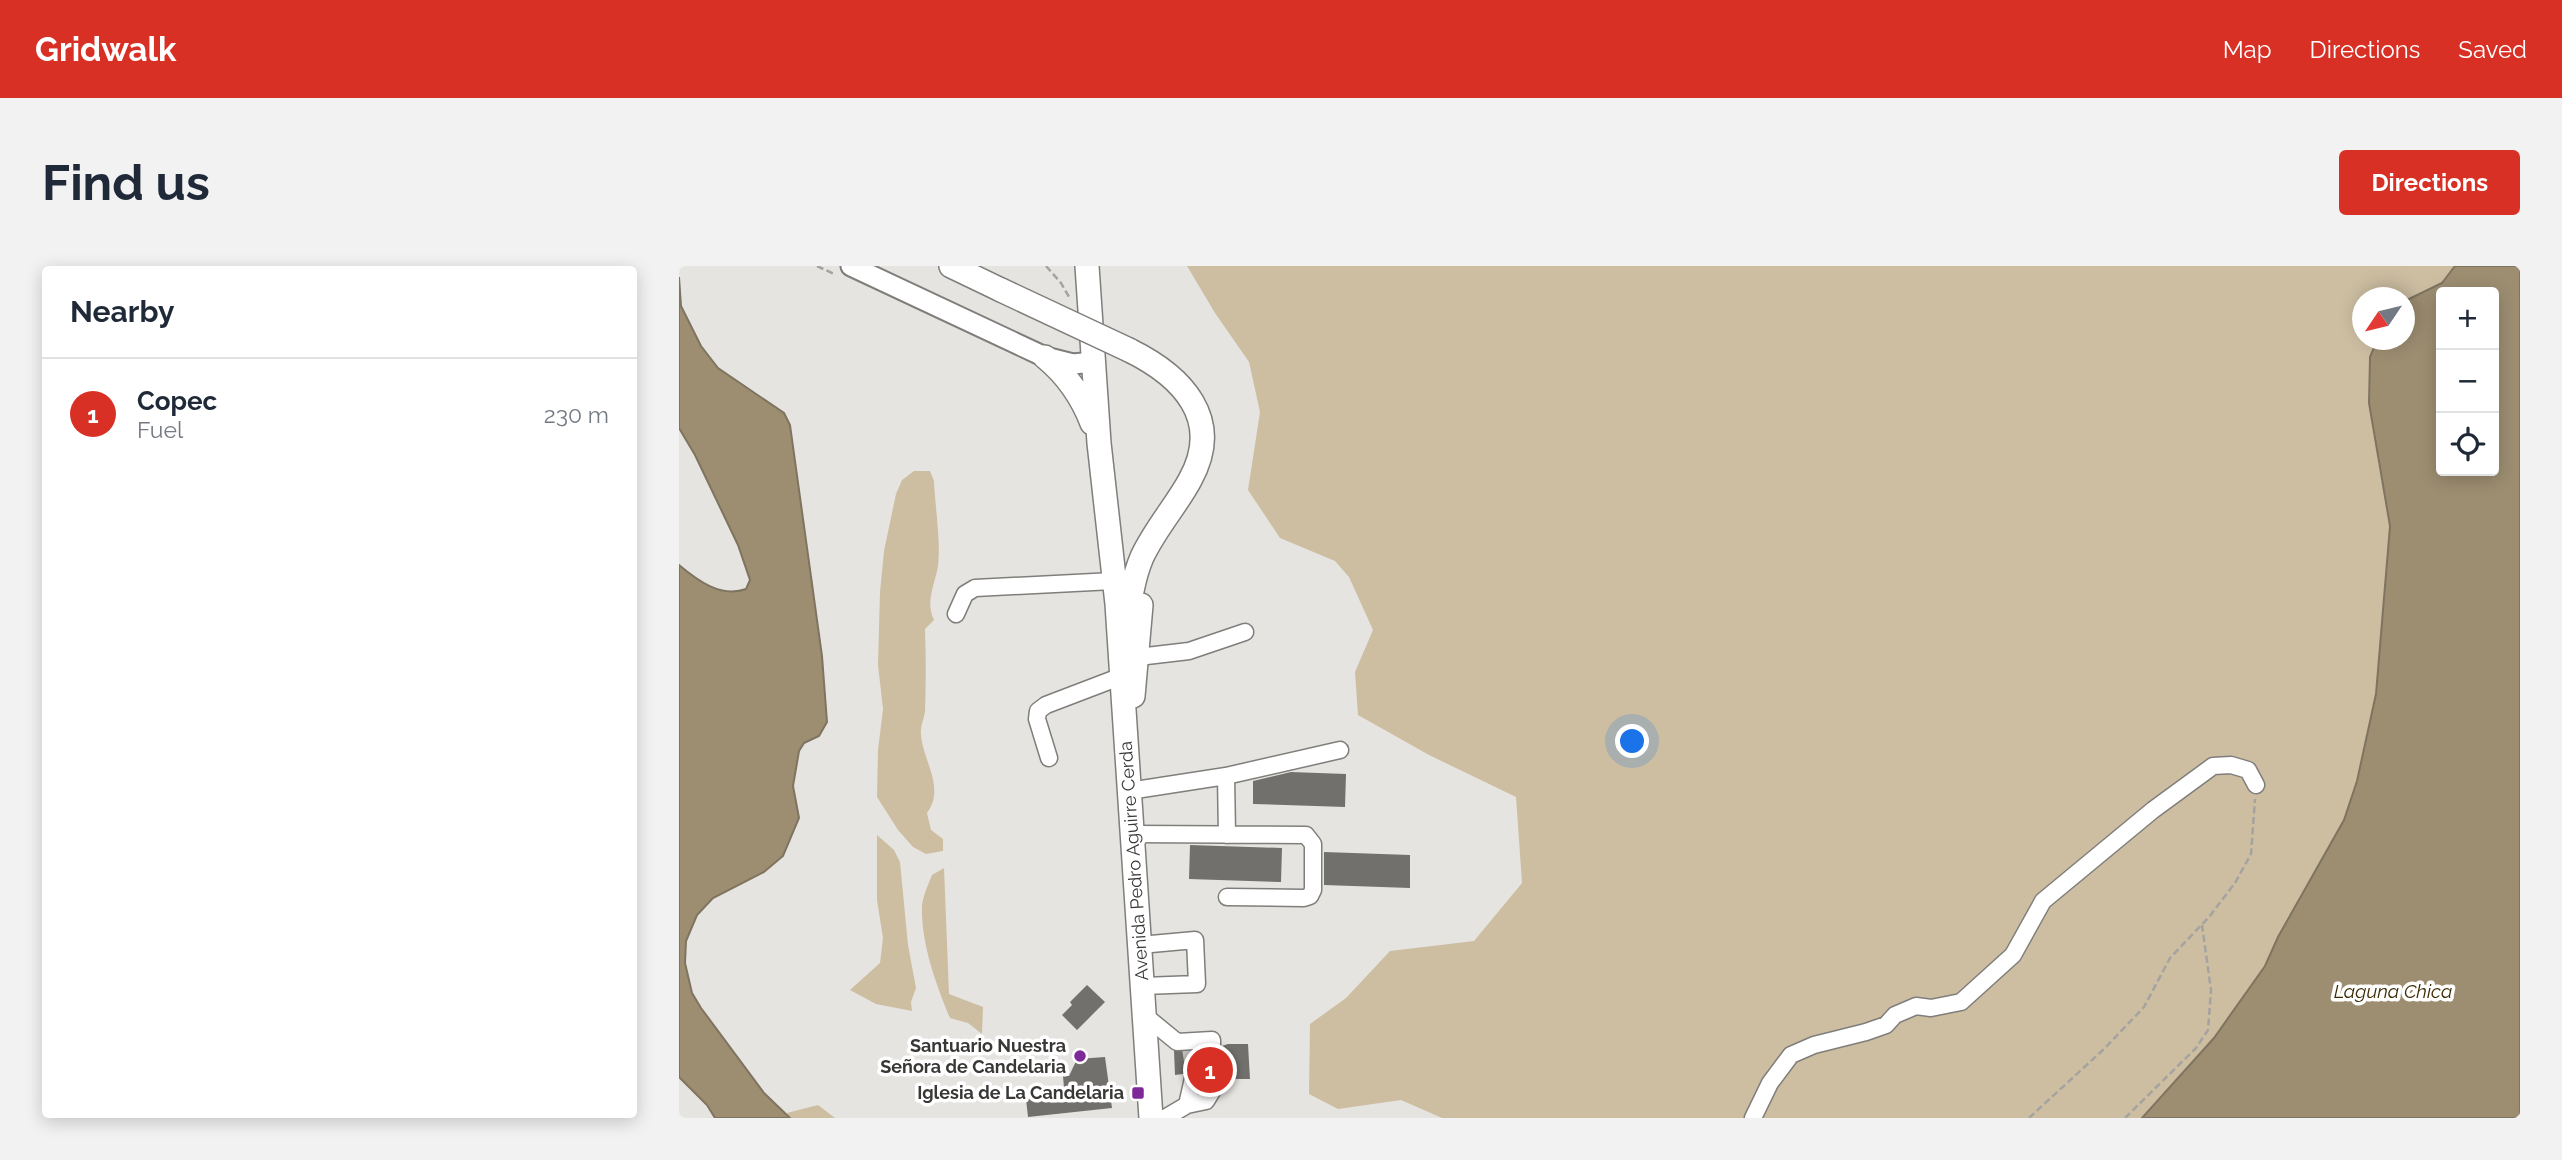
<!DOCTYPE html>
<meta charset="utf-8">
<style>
body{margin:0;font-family:Raleway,sans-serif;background:#f2f2f3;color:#1f2937}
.controls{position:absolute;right:21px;top:21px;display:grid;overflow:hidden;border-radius:7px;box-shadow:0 4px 18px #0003}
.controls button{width:63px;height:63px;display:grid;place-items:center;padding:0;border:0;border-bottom:2px solid #e0e1e3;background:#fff;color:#1f2937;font:35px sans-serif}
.compass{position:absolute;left:1673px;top:21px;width:63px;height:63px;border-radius:50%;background:#fff;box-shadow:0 4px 18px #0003;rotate:235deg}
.you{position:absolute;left:954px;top:476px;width:24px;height:24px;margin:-18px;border:5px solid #fff;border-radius:50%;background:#1a73e8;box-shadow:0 0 0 10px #1a73e833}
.badge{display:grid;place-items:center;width:46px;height:46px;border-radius:50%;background:#d93025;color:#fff;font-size:23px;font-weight:700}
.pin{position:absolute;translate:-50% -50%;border:4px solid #fff;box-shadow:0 2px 7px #0006}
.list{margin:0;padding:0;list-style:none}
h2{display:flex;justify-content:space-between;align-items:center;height:91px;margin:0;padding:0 28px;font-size:30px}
h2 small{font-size:23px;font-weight:400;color:#747a83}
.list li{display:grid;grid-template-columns:46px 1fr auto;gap:21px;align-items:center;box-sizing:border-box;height:112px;padding:0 28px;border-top:2px solid #e0e1e3}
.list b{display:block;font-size:26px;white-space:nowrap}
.list p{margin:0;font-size:23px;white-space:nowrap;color:#747a83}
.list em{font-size:23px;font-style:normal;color:#747a83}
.icon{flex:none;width:38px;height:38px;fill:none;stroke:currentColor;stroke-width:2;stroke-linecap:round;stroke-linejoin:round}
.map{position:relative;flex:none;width:1841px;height:852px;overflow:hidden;border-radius:7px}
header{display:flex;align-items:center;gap:42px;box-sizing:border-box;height:98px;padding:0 35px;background:#d93025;color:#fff}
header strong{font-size:33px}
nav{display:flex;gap:38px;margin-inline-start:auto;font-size:24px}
.intro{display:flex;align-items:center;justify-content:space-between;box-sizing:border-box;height:168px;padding:0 42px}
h1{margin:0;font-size:49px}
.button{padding:18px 32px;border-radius:7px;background:#d93025;color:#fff;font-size:24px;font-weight:700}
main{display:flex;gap:42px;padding:0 42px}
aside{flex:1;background:#fff;border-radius:7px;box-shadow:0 4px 18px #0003}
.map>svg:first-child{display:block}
</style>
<header>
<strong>Gridwalk</strong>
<nav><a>Map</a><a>Directions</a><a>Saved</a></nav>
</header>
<div class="intro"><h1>Find us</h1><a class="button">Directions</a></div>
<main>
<aside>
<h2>Nearby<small></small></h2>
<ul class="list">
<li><span class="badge">1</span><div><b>Copec</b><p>Fuel</p></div><em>230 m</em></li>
</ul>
</aside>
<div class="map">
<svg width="1841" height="852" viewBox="0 0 1841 852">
<rect width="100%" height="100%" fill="#e6e4e0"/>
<path fill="#cdbea2" d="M 508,0 L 1776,0 L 1763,17 L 1726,35 L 1726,32 L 1684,32 L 1684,74 L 1698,74 L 1691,91 L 1699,195 L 1711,260 L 1697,428 L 1678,515 L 1665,554 L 1599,671 L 1586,700 L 1535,772 L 1463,852 L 763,852 L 722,834 L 659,843 L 630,828 L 631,758 L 667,732 L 711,685 L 795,675 L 843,617 L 837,531 L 750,489 L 679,449 L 676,406 L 694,364 L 670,311 L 656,295 L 601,272 L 569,224 L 581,146 L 570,96 L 536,47 Z
M 235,205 L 251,205 L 255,215 C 256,240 262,276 259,300 C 256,318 246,336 255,354 L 246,363 C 247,391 247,418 246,446 C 245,453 241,461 242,468 C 243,493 267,522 248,547 L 252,564 L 264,573 L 264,585 L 247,588 L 234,581 L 219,564 L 198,531 L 199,484 L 204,443 L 199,399 L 201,326 L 205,285 L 217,228 L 223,214 Z
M 198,569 L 215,584 L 221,596 L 229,679 L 237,722 L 232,736 L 233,745 L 197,738 L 171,724 L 201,697 L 204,672 L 198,634 Z
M 265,602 L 270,728 L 304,741 L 303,768 L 289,757 L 271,752 C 257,718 242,678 243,640 C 244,630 249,619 253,609 Z
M 139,839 L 156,852 L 111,852 L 108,847 Z"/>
<path fill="#9d8e72" stroke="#7f7460" stroke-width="2" fill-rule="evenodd" d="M 1776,0 L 1841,0 L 1841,852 L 1463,852 L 1535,772 L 1586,700 L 1599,671 L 1665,554 L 1678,515 L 1697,428 L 1711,260 L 1690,137 L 1691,91 L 1698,74 L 1726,74 L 1726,35 L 1763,17 ZM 1815,26 L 1815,205 L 1762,205 L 1762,26 Z
M 0,11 L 2,40 L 22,80 L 39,102 L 105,147 L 111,159 L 143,390 L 148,456 L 140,470 L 125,477 L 120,485 L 114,520 L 120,552 L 104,590 L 85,606 L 34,632 L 18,649 L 7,675 L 6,697 L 13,727 L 22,742 L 85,827 L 111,852 L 36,852 L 28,839 L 0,811 L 0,299 C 19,315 42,332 67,323 L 71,314 L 59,279 L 16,189 L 0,162 Z"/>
<path fill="#72706c" d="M 612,506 L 667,508 L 666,541 L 574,538 L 574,515 Z
M 511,579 L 603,582 L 602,616 L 510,613 Z
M 645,586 L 731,589 L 731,622 L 645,619 Z
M 408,719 L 426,736 L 398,764 L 383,749 L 393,739 L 391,736 Z
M 549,778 L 569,778 L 571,813 L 551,813 L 550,806 L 544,806 L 542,801 L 534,797 L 528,799 L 524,803 L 518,798 L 511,798 L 504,808 L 496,809 L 495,785 L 523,785 L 527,790 L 534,791 L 542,787 L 543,780 Z
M 426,791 L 433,842 L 349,851 L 347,833 L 373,831 L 372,823 L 385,822 L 384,810 L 390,810 L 398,793 Z"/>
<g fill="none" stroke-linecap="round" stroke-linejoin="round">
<path stroke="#c3c2be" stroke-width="16" stroke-dasharray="16 8" stroke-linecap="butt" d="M 533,781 L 534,807
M 511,782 L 515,808"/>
<defs>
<path id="minor" d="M 277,348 L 286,328 L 296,322 L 434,315
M 459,391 L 510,385 L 566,366
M 370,492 L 358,453 L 359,445 L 367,439 L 443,410
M 547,510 L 548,569
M 450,525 L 547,510 L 661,484
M 453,568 L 627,569 L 634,578 L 634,624 L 631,630 L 625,632 L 548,631
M 461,679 L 516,674 L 518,718 L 464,720
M 465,749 L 498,776 L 533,774 L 533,781
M 508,839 L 515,808
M 486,852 L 508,839 L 527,835 L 535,822 L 534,807
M 1074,852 L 1091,817 L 1112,789 L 1135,779 L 1187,766 L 1207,759 L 1216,749 L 1237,740 L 1252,742 L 1282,736 L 1334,689 L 1364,635 L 1474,544 L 1534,500 L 1552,499 L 1569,504 L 1577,519"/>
<path id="major" d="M 172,0 L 366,91 L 394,98 L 414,96"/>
<path id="highway" d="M 272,0 L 322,24
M 408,0 L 420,177 L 438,338 L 472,852
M 366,91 C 388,109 403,131 413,157
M 448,358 C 451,335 454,312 463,291 C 476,263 497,240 511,214 C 545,153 503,110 450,84
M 454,430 L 462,339"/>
</defs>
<use href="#minor" stroke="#807e7b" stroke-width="19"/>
<use href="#major" stroke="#807e7b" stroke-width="23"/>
<use href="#highway" stroke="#807e7b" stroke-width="26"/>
<path stroke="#a4a3a0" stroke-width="2.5" stroke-dasharray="7 3.5" stroke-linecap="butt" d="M 138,0 L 157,9
M 367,0 L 382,17 L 390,31
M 1350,852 L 1425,783 L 1465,741 L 1491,692 L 1530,651 L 1556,617 L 1572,588 L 1576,533
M 1446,852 L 1517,782 L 1529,764 L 1532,724 L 1523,659"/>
<use href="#minor" stroke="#fff" stroke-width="16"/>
<use href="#major" stroke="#fff" stroke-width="19"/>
<use href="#highway" stroke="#fff" stroke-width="23"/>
<defs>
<path id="highway-bridge" d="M 322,24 L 450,84"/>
</defs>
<use href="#highway-bridge" stroke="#807e7b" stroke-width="26" stroke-linecap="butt"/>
<use href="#highway-bridge" stroke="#fff" stroke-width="23"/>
</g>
<g fill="#7e2998" stroke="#fff" stroke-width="2.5">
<circle cx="401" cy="790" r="7"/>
<rect x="452" y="820" width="14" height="14" rx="3.5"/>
</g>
<g text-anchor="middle" stroke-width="7" stroke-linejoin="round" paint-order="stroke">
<g font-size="18" fill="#393837" stroke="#fff">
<text transform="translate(455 595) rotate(-94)" y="6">Avenida Pedro Aguirre Cerda</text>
</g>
<g font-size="18" font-weight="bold" fill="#393837" stroke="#fff" text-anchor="end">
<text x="387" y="786">Santuario Nuestra<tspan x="387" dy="21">Señora de Candelaria</tspan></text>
<text x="445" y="833">Iglesia de La Candelaria</text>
</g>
<g font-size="19" font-style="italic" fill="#3d2b04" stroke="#fff">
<text x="1714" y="732">Laguna Chica</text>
</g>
</g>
</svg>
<div class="controls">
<button>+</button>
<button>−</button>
<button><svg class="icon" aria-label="locate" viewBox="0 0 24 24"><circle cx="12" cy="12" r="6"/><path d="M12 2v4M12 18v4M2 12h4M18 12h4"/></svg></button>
</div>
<svg class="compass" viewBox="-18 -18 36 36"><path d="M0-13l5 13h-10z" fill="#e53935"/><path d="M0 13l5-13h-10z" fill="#747a83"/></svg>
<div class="you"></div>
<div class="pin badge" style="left:531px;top:804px">1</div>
</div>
</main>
